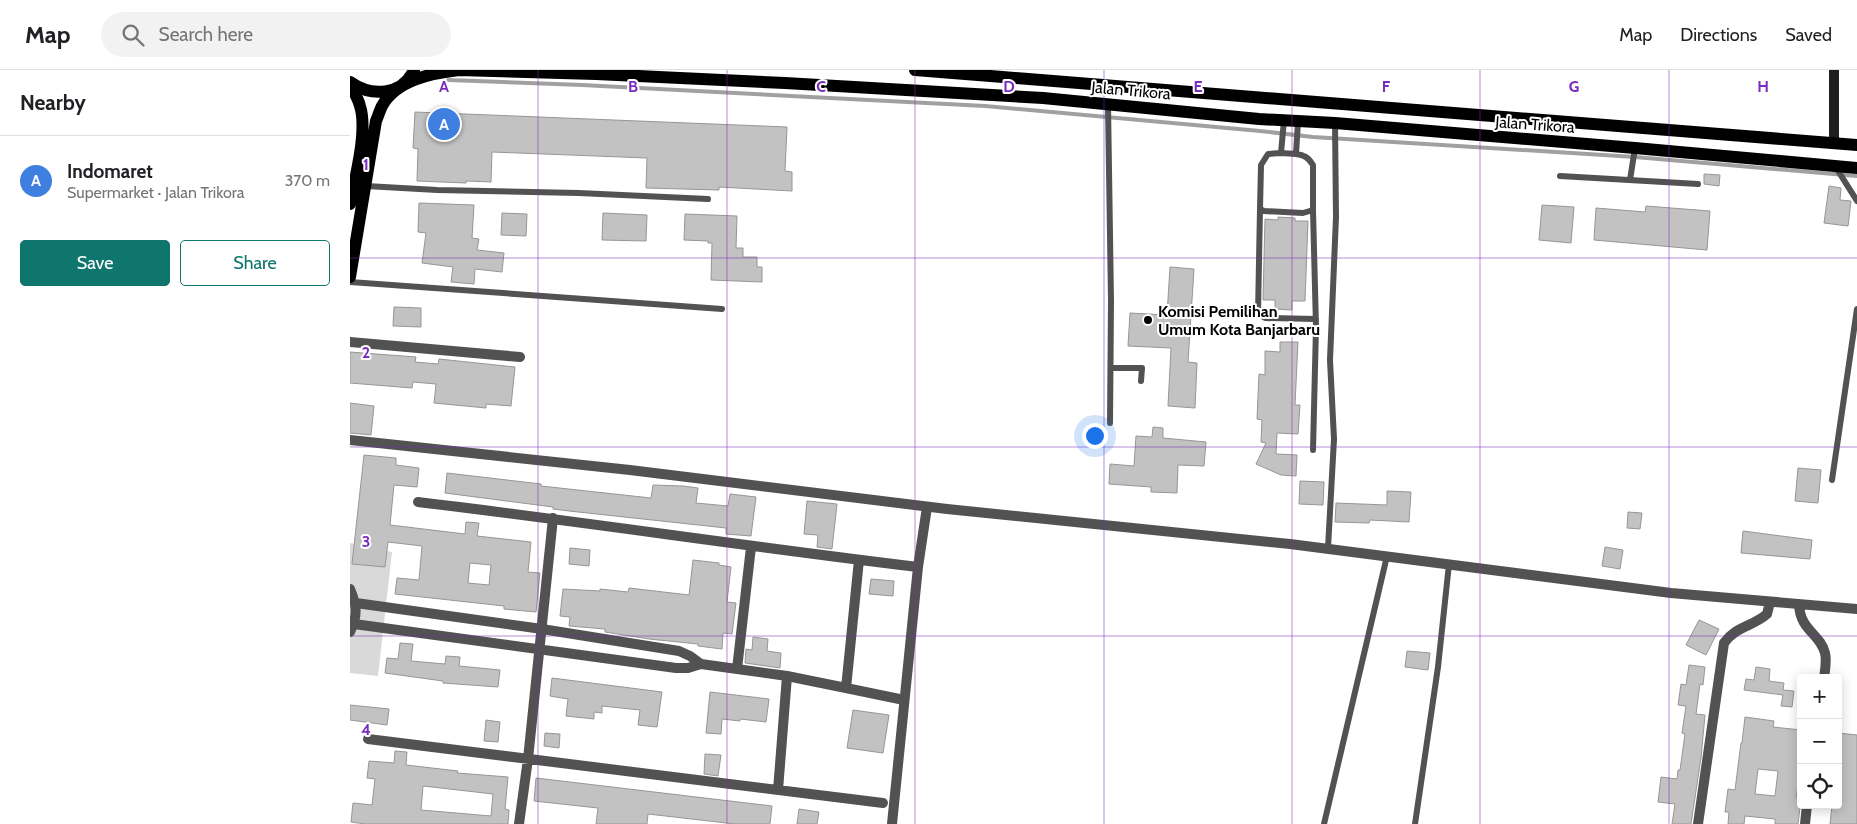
<!DOCTYPE html>
<meta charset="utf-8">
<style>
body{margin:0;font-family:Cabin,sans-serif;background:#f2f2f2;color:#202124}
.controls{position:absolute;right:15px;bottom:15px;display:grid;overflow:hidden;border-radius:5px;box-shadow:0 2px 12px #0003}
.controls button{width:45px;height:45px;display:grid;place-items:center;padding:0;border:0;border-bottom:1px solid #e0e0e0;background:#fff;color:#202124;font:25px sans-serif}
.you{position:absolute;left:744px;top:365px;width:18px;height:18px;margin:-12px;border:4px solid #fff;border-radius:50%;background:#1a73e8;box-shadow:0 0 0 8px #1a73e833}
.badge{display:grid;place-items:center;width:32px;height:32px;border-radius:50%;background:#0f766e;color:#fff;font-size:16px;font-weight:700}
.pin{position:absolute;translate:-50% -50%;border:2px solid #fff;box-shadow:0 1px 5px #0006}
.list{margin:0;padding:0;list-style:none}
h2{display:flex;justify-content:space-between;align-items:center;height:65px;margin:0;padding:0 20px;font-size:21px}
h2 small{font-size:16px;font-weight:400;color:#757577}
.list li{display:grid;grid-template-columns:32px 1fr auto;gap:15px;align-items:center;box-sizing:border-box;height:90px;padding:0 20px;border-top:1px solid #e0e0e0}
.list b{display:block;font-size:19px;white-space:nowrap}
.list p{margin:0;font-size:16px;white-space:nowrap;color:#757577}
.list em{font-size:16px;font-style:normal;color:#757577}
.actions{display:flex;gap:10px;padding:15px 20px}
.actions a{flex:1;padding:11px 0;border:1px solid #0f766e;border-radius:5px;text-align:center;font-size:18px;color:#0f766e}
.actions .main{background:#0f766e;color:#fff}
.icon{flex:none;width:28px;height:28px;fill:none;stroke:currentColor;stroke-width:2;stroke-linecap:round;stroke-linejoin:round}
.map{position:relative;flex:none;width:1507px;height:754px;overflow:hidden}
header{display:flex;align-items:center;gap:30px;box-sizing:border-box;height:70px;padding:0 25px;background:#fff;border-bottom:1px solid #e0e0e0}
header strong{font-size:24px}
nav{display:flex;gap:28px;margin-inline-start:auto;font-size:18px}
.search{width:350px;height:45px;background:#f2f2f2;display:flex;align-items:center;gap:12px;box-sizing:border-box;padding:0 18px;border-radius:28px;color:#757577;font-size:19px}
main{display:flex}
aside{flex:1;background:#fff}
.map>svg:first-child{display:block}
</style>
<header>
<strong>Map</strong>
<div class="search"><svg class="icon" aria-label="search" viewBox="0 0 24 24"><circle cx="10" cy="10" r="6"/><path d="M15 15l6 6"/></svg>Search here</div>
<nav><a>Map</a><a>Directions</a><a>Saved</a></nav>
</header>
<main>
<aside>
<h2>Nearby<small></small></h2>
<ul class="list">
<li><span class="badge" style="background:#3f7fe0">A</span><div><b>Indomaret</b><p>Supermarket · Jalan Trikora</p></div><em>370 m</em></li>
</ul>
<div class="actions"><a class="main">Save</a><a>Share</a></div>
</aside>
<div class="map">
<svg width="1507" height="754" viewBox="0 0 1507 754">
<rect width="100%" height="100%" fill="#fff"/>
<path fill="#d9d9d9" d="M 0,473 L 42,482 L 28,606 L 0,603 Z"/>
<g fill="none" stroke-linecap="round" stroke-linejoin="round">
<path stroke="#a0a0a0" stroke-width="4" d="M 98,10 L 232,15 L 635,36 L 910,61 L 963,67 L 1285,87 L 1507,106"/>
</g>
<path fill="#c2c2c2" stroke="#969696" fill-rule="evenodd" d="M 65,42 L 437,57 L 435,101 L 442,102 L 442,121 L 369,117 L 369,120 L 296,118 L 297,88 L 142,82 L 141,112 L 116,111 L 116,113 L 67,111 L 68,79 L 63,78 Z
M 1354,104 L 1370,105 L 1369,116 L 1354,114 Z
M 1479,116 L 1491,118 L 1490,130 L 1501,131 L 1498,156 L 1474,153 Z
M 69,133 L 124,135 L 122,168 L 129,169 L 127,180 L 154,183 L 152,202 L 125,199 L 124,214 L 101,212 L 103,197 L 72,193 L 76,163 L 68,162 Z
M 1192,135 L 1224,137 L 1221,173 L 1189,170 Z
M 1296,136 L 1360,141 L 1357,180 L 1244,170 L 1246,138 L 1295,142 Z
M 152,143 L 177,144 L 176,166 L 151,165 Z
M 253,143 L 297,145 L 296,171 L 252,170 Z
M 335,144 L 387,146 L 386,178 L 393,178 L 393,187 L 407,187 L 407,197 L 412,197 L 412,212 L 361,210 L 362,173 L 358,173 L 358,171 L 334,170 Z
M 928,147 L 945,148 L 945,151 L 958,151 L 955,231 L 942,231 L 942,240 L 925,239 L 925,230 L 913,230 L 915,149 L 928,150 Z
M 820,197 L 844,199 L 838,292 L 847,293 L 845,338 L 818,336 L 821,278 L 778,276 L 780,243 L 817,245 Z
M 44,237 L 71,238 L 71,257 L 43,256 Z
M 930,272 L 948,272 L 945,335 L 950,335 L 948,364 L 927,363 L 926,384 L 947,385 L 946,406 L 931,405 L 906,394 L 916,373 L 911,372 L 912,350 L 907,349 L 909,304 L 915,305 L 915,281 L 930,282 Z
M 0,282 L 66,287 L 65,292 L 88,294 L 89,289 L 165,297 L 161,336 L 136,334 L 136,338 L 84,333 L 86,314 L 63,312 L 62,318 L 0,313 Z
M 0,333 L 24,336 L 21,365 L 0,363 Z
M 803,357 L 813,358 L 813,368 L 856,372 L 854,396 L 828,395 L 827,423 L 801,422 L 801,417 L 759,414 L 760,394 L 784,396 L 786,366 L 802,367 Z
M 14,385 L 46,388 L 46,395 L 69,398 L 67,417 L 44,415 L 40,455 L 115,464 L 116,452 L 129,453 L 127,466 L 181,472 L 178,502 L 190,503 L 186,542 L 154,539 L 154,536 L 45,524 L 47,508 L 69,510 L 72,476 L 38,472 L 35,497 L 2,494 ZM 120,493 L 141,495 L 139,515 L 118,513 Z
M 1448,398 L 1471,400 L 1468,433 L 1445,431 Z
M 97,403 L 191,414 L 191,416 L 301,428 L 303,415 L 333,416 L 348,418 L 346,433 L 378,436 L 380,424 L 406,427 L 401,466 L 376,464 L 376,458 L 219,441 L 203,439 L 203,437 L 95,423 Z
M 950,411 L 974,412 L 973,435 L 949,434 Z
M 1037,421 L 1061,422 L 1059,452 L 1020,450 L 1019,453 L 985,452 L 986,433 L 1037,435 Z
M 457,431 L 487,434 L 482,479 L 467,477 L 468,465 L 454,464 Z
M 1278,442 L 1292,443 L 1290,459 L 1277,458 Z
M 1393,461 L 1462,470 L 1460,489 L 1391,483 Z
M 1255,477 L 1273,480 L 1270,499 L 1252,496 Z
M 220,478 L 240,480 L 239,496 L 219,494 Z
M 343,490 L 369,493 L 369,495 L 381,497 L 377,532 L 386,533 L 382,564 L 373,563 L 372,579 L 348,576 L 348,574 L 299,569 L 255,562 L 255,559 L 219,556 L 220,547 L 210,546 L 213,519 L 250,521 L 250,519 L 278,522 L 279,518 L 339,525 Z
M 521,509 L 544,511 L 543,526 L 519,524 Z
M 1349,550 L 1369,559 L 1356,585 L 1336,575 Z
M 403,567 L 418,569 L 417,581 L 431,583 L 430,598 L 395,593 L 396,579 L 402,580 Z
M 50,573 L 63,574 L 61,591 L 95,594 L 96,586 L 110,587 L 109,596 L 150,600 L 148,617 L 93,613 L 93,611 L 35,603 L 37,588 L 48,589 Z
M 1057,581 L 1080,583 L 1078,600 L 1055,597 Z
M 1339,595 L 1355,597 L 1353,615 L 1350,614 L 1346,644 L 1355,645 L 1351,688 L 1341,754 L 1322,754 L 1325,734 L 1308,732 L 1311,707 L 1327,709 L 1328,700 L 1330,700 L 1335,664 L 1332,663 L 1336,636 L 1328,635 L 1331,614 L 1336,615 Z
M 1406,597 L 1420,599 L 1419,611 L 1434,613 L 1433,620 L 1444,621 L 1442,637 L 1431,636 L 1433,625 L 1394,620 L 1396,609 L 1404,610 Z
M 202,608 L 312,622 L 307,657 L 288,655 L 290,640 L 252,636 L 252,643 L 244,642 L 244,649 L 216,646 L 218,629 L 200,626 Z
M 360,622 L 419,629 L 416,652 L 390,649 L 390,651 L 372,649 L 371,664 L 356,663 Z
M 0,635 L 39,639 L 37,655 L 0,650 Z
M 503,640 L 539,645 L 533,683 L 497,678 Z
M 1395,647 L 1424,651 L 1423,657 L 1451,660 L 1451,693 L 1446,728 L 1451,729 L 1448,754 L 1425,754 L 1425,749 L 1395,746 L 1394,754 L 1378,754 L 1379,742 L 1375,742 L 1378,719 L 1385,720 L 1391,673 L 1392,673 ZM 1408,699 L 1428,701 L 1425,726 L 1405,724 Z
M 136,650 L 150,652 L 148,672 L 134,671 Z
M 195,663 L 210,664 L 209,678 L 194,676 Z
M 1488,663 L 1507,665 L 1507,754 L 1480,754 L 1482,735 L 1488,735 Z
M 45,681 L 57,682 L 56,695 L 108,701 L 107,703 L 158,707 L 155,739 L 159,740 L 158,754 L 15,754 L 1,752 L 3,733 L 22,735 L 25,709 L 17,708 L 19,691 L 44,693 ZM 73,716 L 143,724 L 141,746 L 71,740 Z
M 355,684 L 371,685 L 368,706 L 354,704 Z
M 186,708 L 422,736 L 420,754 L 385,754 L 298,744 L 297,754 L 246,754 L 248,738 L 184,731 Z
M 449,739 L 469,742 L 467,754 L 447,754 Z"/>
<g fill="none" stroke-linecap="round" stroke-linejoin="round">
<path stroke="#525252" stroke-width="6" d="M 758,34 L 761,231 L 760,353
M 934,50 L 931,83 L 918,84 L 911,95 L 910,139 L 914,141 L 953,143 L 963,140 L 963,95 C 958,87 954,85 946,84 L 948,51
M 931,83 L 946,84
M 1485,96 L 1507,131
M 1210,106 L 1348,114
M 1280,110 L 1285,78
M 16,116 L 87,120 L 229,123 L 358,129
M 910,139 L 908,244 L 915,248 L 966,249
M 963,140 L 966,257 L 963,380
M 0,212 L 372,239
M 761,298 L 792,298 L 791,311
M 1482,410 L 1507,239
M 978,478 L 984,369 L 980,290 L 986,147 L 985,53
M 974,754 L 1037,486
M 1065,754 L 1088,597 L 1099,494"/>
<path stroke="#525252" stroke-width="10" d="M 0,272 L 170,287
M 0,370 L 280,400 L 597,439 L 940,474 L 1321,523 L 1507,539
M 68,432 C 235,452 401,477 568,497
M 0,519 C 7,535 8,546 0,562
M 6,533 L 192,559 L 329,581 L 340,586 L 351,594
M 1449,534 C 1450,561 1470,563 1475,583 C 1477,591 1475,600 1474,608
M 4,554 L 326,598 L 338,598 L 351,594 L 437,606 L 496,618 L 509,490
M 387,599 L 401,477
M 496,618 L 554,630
M 18,669 L 533,733
M 428,720 L 437,606
M 169,754 L 178,689 L 203,448
M 542,754 L 568,497 L 577,437
M 1348,754 L 1374,573 C 1386,556 1402,557 1417,544 L 1420,532
M 1455,754 L 1457,735"/>
<path stroke="#1f1f1f" stroke-width="10" d="M 1484,73 L 1484,0"/>
<path stroke="#000" stroke-width="12" d="M 565,0 L 1507,75
M 0,12 C 21,27 52,26 64,0
M 0,14 C 3,21 8,28 10,36 C 18,61 5,108 0,134
M 0,207 L 26,51 C 28,46 30,40 32,36 C 46,10 82,3 109,0 L 246,4 L 435,13 L 693,28 L 909,49 L 985,53 L 1285,78 L 1507,98"/>
</g>
<path fill="none" stroke="#7b2cbf" stroke-width="1" stroke-opacity="0.55" d="M 188,0 L 188,754M 377,0 L 377,754M 565,0 L 565,754M 754,0 L 754,754M 942,0 L 942,754M 1130,0 L 1130,754M 1319,0 L 1319,754M 0,188 L 1507,188M 0,377 L 1507,377M 0,566 L 1507,566"/>
<circle fill="#000" stroke="#fff" stroke-width="2" cx="798" cy="250" r="5"/>
<g text-anchor="middle" stroke-width="4" stroke-linejoin="round" paint-order="stroke">
<g font-size="16" fill="#000" stroke="#fff">
<text transform="translate(781 20) rotate(5)" y="6">Jalan Trikora</text>
<text transform="translate(1185 54) rotate(4)" y="6">Jalan Trikora</text>
</g>
<g font-size="16" font-weight="bold" fill="#000" stroke="#fff" text-anchor="start">
<text x="808" y="247">Komisi Pemilihan<tspan x="808" dy="18">Umum Kota Banjarbaru</tspan></text>
</g>
</g>
<g font-size="16" text-anchor="middle" font-weight="bold" fill="#7b2cbf" stroke="#fff" stroke-width="4" stroke-linejoin="round" paint-order="stroke">
<text x="94" y="22">A</text>
<text x="283" y="22">B</text>
<text x="471" y="22">C</text>
<text x="659" y="22">D</text>
<text x="848" y="22">E</text>
<text x="1036" y="22">F</text>
<text x="1224" y="22">G</text>
<text x="1413" y="22">H</text>
<text x="16" y="100">1</text>
<text x="16" y="288">2</text>
<text x="16" y="477">3</text>
<text x="16" y="665">4</text>
</g>
</svg>
<div class="controls">
<button>+</button>
<button>−</button>
<button><svg class="icon" aria-label="locate" viewBox="0 0 24 24"><circle cx="12" cy="12" r="6"/><path d="M12 2v4M12 18v4M2 12h4M18 12h4"/></svg></button>
</div>
<div class="you"></div>
<div class="pin badge" style="left:94px;top:54px;background:#3f7fe0">A</div>
</div>
</main>
